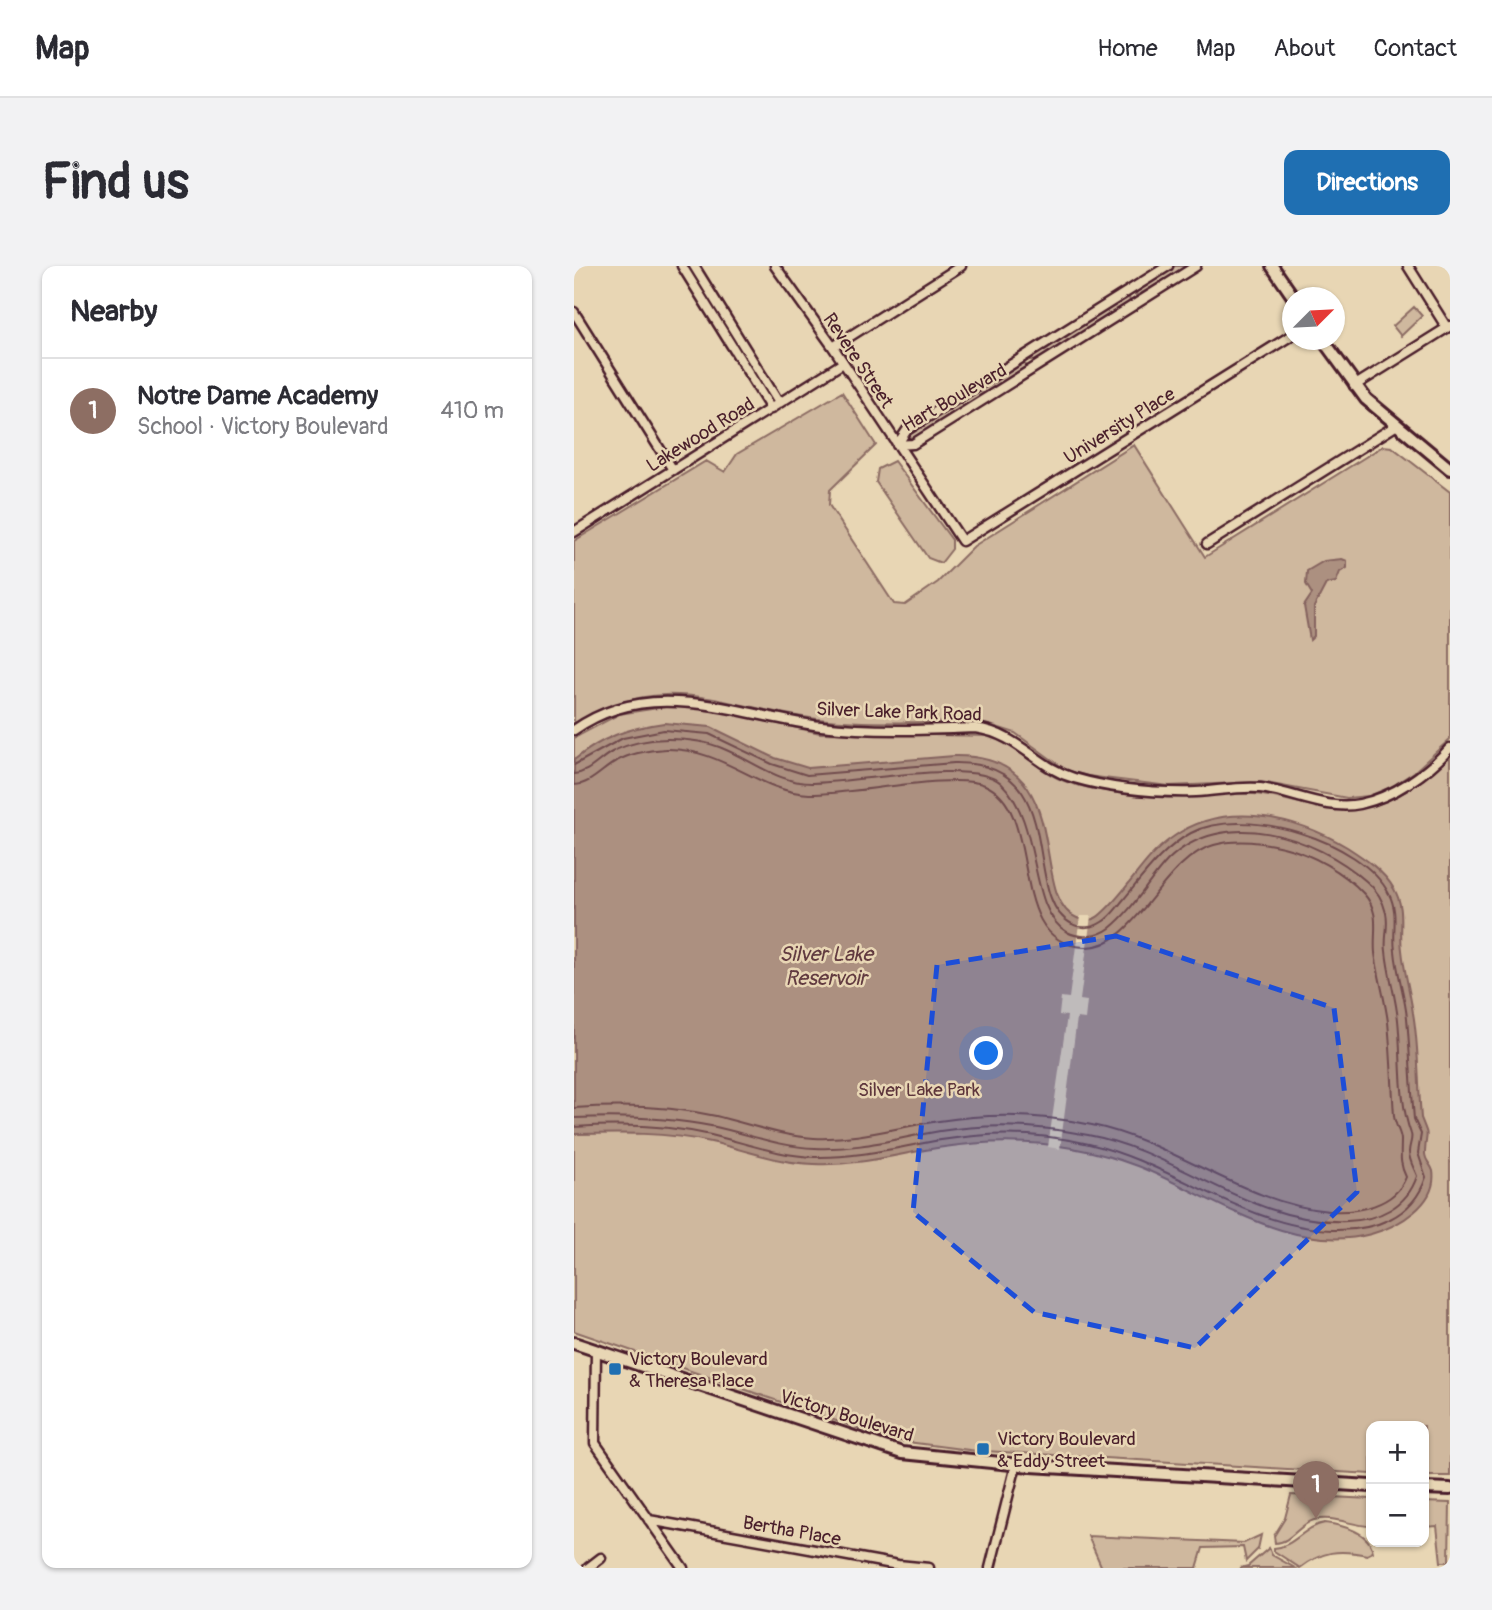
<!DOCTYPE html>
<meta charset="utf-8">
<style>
body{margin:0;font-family:Pangolin,sans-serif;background:#f2f2f3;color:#2b2b33}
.controls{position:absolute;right:21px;bottom:21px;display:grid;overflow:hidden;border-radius:14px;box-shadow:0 2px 5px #0004}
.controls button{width:63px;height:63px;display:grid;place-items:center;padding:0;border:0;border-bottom:2px solid #e1e1e2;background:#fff;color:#2b2b33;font:35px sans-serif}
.compass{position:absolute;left:708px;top:21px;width:63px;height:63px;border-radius:50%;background:#fff;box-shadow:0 2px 5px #0004;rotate:66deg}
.you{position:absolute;left:413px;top:788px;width:24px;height:24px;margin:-18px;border:5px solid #fff;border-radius:50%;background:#1a73e8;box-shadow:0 0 0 10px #1a73e833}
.badge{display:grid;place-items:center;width:46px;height:46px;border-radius:50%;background:#1f6fb2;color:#fff;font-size:23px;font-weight:700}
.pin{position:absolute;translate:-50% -58px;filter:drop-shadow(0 2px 4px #0008)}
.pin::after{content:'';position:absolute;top:37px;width:24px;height:21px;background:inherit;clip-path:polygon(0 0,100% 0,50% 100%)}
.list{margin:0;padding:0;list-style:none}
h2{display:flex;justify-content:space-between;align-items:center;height:91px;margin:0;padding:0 28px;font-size:30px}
h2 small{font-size:23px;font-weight:400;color:#7c7c81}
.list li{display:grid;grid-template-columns:46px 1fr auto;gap:21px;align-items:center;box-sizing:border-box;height:105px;padding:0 28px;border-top:2px solid #e1e1e2}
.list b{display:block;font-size:26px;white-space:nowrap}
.list p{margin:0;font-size:23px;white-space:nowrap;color:#7c7c81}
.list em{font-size:23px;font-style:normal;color:#7c7c81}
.map{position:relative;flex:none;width:876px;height:1302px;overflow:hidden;border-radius:14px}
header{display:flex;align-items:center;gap:42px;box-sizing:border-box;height:98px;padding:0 35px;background:#fff;border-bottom:2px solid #e1e1e2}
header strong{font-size:33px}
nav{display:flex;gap:38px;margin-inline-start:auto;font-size:24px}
.intro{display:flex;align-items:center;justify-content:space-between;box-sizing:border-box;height:168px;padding:0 42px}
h1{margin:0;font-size:49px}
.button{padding:18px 32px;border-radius:14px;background:#1f6fb2;color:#fff;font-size:24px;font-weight:700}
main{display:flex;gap:42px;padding:0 42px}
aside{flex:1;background:#fff;border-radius:14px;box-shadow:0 2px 5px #0004}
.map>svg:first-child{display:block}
</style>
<header>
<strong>Map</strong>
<nav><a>Home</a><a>Map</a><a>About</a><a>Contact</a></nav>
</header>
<div class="intro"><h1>Find us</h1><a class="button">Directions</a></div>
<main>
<aside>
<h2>Nearby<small></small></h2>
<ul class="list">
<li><span class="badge" style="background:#8d6e63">1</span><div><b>Notre Dame Academy</b><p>School · Victory Boulevard</p></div><em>410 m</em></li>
</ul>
</aside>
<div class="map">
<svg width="876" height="1302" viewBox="0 0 876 1302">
<rect width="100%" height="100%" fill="#e8d6b4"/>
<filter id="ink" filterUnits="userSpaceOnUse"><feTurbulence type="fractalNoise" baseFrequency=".0143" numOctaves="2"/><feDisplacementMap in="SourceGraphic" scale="14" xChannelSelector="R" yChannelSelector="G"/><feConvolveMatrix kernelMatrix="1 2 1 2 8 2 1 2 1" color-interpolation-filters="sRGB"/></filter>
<g filter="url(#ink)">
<path fill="#cfb89e" stroke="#8c6c64" stroke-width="2" d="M 601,0 L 615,0 L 562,30 L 563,24 Z
M 555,30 L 556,37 L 462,96 L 457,94 L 459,90 Z
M 840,41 L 848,50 L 827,70 L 819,60 Z
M 448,96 L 452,99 L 450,104 L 340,172 L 334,171 L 336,166 Z
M 268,126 L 302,179 L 256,224 L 255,239 L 320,338 L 331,339 L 364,316 L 400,280 L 560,179 L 631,291 L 809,180 L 818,181 L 876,226 L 876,473 L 840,506 L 817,521 L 795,530 L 773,532 L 687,516 L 595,520 L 513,510 L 492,504 L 441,467 L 416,459 C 359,453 301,460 244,453 C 150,442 92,402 0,458 L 0,275 L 132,195 L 151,206 L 163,188 Z
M 320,195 L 378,274 L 378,283 L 367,297 L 354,292 L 302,216 L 304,203 Z
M 97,440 L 136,443 L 246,467 L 416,470 C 445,479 464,507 493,516 C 525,526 566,531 599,531 C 626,530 653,526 680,528 C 716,531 754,550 790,542 C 823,535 853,513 876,489 L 876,1210 L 850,1210 L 850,1160 L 797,1160 L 797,1208 L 411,1185 L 411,1182 L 403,1182 L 403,1185 L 318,1174 L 0,1065 L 0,472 L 45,448 Z
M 717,1229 L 797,1233 L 797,1260 C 778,1260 759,1249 740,1254 C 725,1258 717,1277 701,1277 L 700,1270 L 711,1252 Z
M 850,1236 L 876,1237 L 875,1296 L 867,1296 L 863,1260 L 850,1261 Z
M 751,1257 C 768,1259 796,1266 799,1286 L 793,1289 C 765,1283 748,1285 726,1302 L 700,1285 L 700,1282 C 720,1281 730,1260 751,1257 Z
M 687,1269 L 684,1283 L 672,1295 L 669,1281 L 629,1282 L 623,1302 L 528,1302 L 514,1270 L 670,1277 Z
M 695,1282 L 698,1289 L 721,1302 L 666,1302 L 674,1300 Z"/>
<path fill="#ac9080" stroke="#85635e" stroke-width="2" d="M 768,293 L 773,295 L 773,302 L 766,306 L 762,316 L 752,318 L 740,341 L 740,370 L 736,374 L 730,340 L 738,328 L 732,318 L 733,305 L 750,295 Z
M 90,457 L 137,461 L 201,492 L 234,502 L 380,490 C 506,488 452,631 503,652 C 511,656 521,654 527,648 C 554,625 569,591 599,571 C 651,534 721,550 773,581 C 790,592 810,605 820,623 C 832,643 825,663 828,684 C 830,705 836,726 839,747 C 845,781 844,817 847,852 C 856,874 852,864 851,886 C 850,894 857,898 859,905 C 864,938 823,961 797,968 C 715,990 635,928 563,900 C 500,876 436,871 370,881 C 324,887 290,900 240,898 C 204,897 171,884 137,876 C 92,866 46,867 0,868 L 0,494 C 28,471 54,462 90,457 Z"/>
<path fill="#e8d6b4" d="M 506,650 L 517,650 L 506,734 L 513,735 L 511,753 L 503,752 L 486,883 L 474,881 L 493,750 L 485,749 L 487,731 L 495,732 Z"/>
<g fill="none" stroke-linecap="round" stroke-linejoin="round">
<path stroke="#714c4d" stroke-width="2" d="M 0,499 L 49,472 L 90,464 L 135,468 L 198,498 L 233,509 L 380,497 C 499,495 444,631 498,658 C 507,663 519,662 528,656 C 537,651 543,641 550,633 C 570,609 589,582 617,567 C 670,539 788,574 815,628 C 825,648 818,665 821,685 C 823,708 831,730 833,752 C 836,786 837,819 840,853 L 847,868 L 844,887 L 852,911 C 839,952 799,965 759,964 C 674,962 597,897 515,878 C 466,866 416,866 367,874 C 324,881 285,892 241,891 C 205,890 172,877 137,869 C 93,859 46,858 0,861
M 0,508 C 15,507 25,493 38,486 C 54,477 76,473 94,473 C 113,473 132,475 150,483 C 179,495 206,518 239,517 C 279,517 400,492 427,517 C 469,557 453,644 493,666 C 506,673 524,671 536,662 C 559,644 574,615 594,594 C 649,540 741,570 792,615 C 802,623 809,634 812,647 C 815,660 810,672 812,685 C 814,708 822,731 824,754 C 828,791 824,833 837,868 C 839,873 835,879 835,886 C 835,895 840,902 843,910 C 833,941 804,954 773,955 C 679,960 603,885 514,869 C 464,859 416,857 366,865 C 323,872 285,884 241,882 C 205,881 172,867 137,860 C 92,851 46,850 0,852
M 0,519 C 18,518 28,503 43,495 C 57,487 77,484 92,483 C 150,482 184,526 235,528 C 276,529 380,506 411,519 C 472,546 429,677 510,681 C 562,684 587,593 640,579 C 662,573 688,576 709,581 C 738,588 770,606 790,628 C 807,647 799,665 801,687 C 804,710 811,733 814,756 C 817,787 818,819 820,850 C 821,859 827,867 827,874 C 827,889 825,897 832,911 C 821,940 783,947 755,945 C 671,938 600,876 518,859 C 467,848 417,847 365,855 C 323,861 284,874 240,872 C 206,870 175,858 142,850 C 96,840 47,839 0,842"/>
<defs>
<path id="minor" d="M 108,0 L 197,143
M 120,0 L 205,137
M 201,0 L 259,81 L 388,275 L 718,69
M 594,0 L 333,164 L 323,179 L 339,178 L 622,0
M 834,0 L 873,62
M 0,46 L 99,204
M 259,81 L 387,0
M 780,120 L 876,60
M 0,266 L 269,97
M 633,278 L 823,159
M 0,464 C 77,409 163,449 247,460 C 297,466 351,464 401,462 C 445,468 462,501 500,512 C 538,523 583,527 622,526 C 644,525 665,520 686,522 C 719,526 753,545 786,538 C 819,531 854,507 876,482
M 22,1084 L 21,1177 L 109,1302
M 75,1254 L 324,1299 L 355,1302
M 14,1302 L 27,1292
M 416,1302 L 442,1199"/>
<path id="secondary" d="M 698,0 L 720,32
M 749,74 L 792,133 L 876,203
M 0,1077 L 328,1187 L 457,1200 L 797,1220
M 850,1222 L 876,1223"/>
</defs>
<use href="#minor" stroke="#4a1f2b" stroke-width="13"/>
<use href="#secondary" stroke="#4a1f2b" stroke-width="16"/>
<use href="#minor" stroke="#e8d6b4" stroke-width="8"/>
<use href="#secondary" stroke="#e8d6b4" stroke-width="10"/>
</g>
</g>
<path fill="#1d4ed8" fill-opacity="0.2" stroke="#1d4ed8" stroke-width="5" stroke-dasharray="14 9" stroke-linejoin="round" d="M 542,670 L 760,742 L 783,926 L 621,1082 L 460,1046 L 339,946 L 363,699 Z"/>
<g fill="#1f6fb2" stroke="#e8d6b4" stroke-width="2.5">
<rect x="34" y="1096" width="14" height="14" rx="3.5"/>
<rect x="402" y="1176" width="14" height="14" rx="3.5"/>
</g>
<g text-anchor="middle" stroke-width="5" stroke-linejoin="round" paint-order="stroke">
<g font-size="19" fill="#4a1f2b" stroke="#e8d6b4">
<text transform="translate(285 94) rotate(56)" y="7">Revere Street</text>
<text transform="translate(380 131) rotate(-30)" y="7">Hart Boulevard</text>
<text transform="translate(545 159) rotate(-32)" y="7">University Place</text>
<text transform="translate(126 168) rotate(-32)" y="7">Lakewood Road</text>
<text transform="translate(325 445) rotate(2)" y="7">Silver Lake Park Road</text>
<text transform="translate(273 1149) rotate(17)" y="7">Victory Boulevard</text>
<text transform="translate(218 1264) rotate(10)" y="7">Bertha Place</text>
</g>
<g font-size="19" fill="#5e363c" stroke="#e8d6b4">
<text x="345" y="830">Silver Lake Park</text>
</g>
<g font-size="19" fill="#4a1f2b" stroke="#e8d6b4" text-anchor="start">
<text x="55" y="1099">Victory Boulevard<tspan x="55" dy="22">&amp; Theresa Place</tspan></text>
<text x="423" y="1179">Victory Boulevard<tspan x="423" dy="22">&amp; Eddy Street</tspan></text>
</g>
<g font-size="21" font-style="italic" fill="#623b40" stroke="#e8d6b4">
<text x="252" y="695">Silver Lake<tspan x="252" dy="24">Reservoir</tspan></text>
</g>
</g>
</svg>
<div class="controls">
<button>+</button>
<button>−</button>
</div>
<svg class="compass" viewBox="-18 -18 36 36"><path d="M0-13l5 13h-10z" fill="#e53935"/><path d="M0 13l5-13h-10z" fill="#7c7c81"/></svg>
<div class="you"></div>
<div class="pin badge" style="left:742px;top:1253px;background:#8d6e63">1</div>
</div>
</main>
